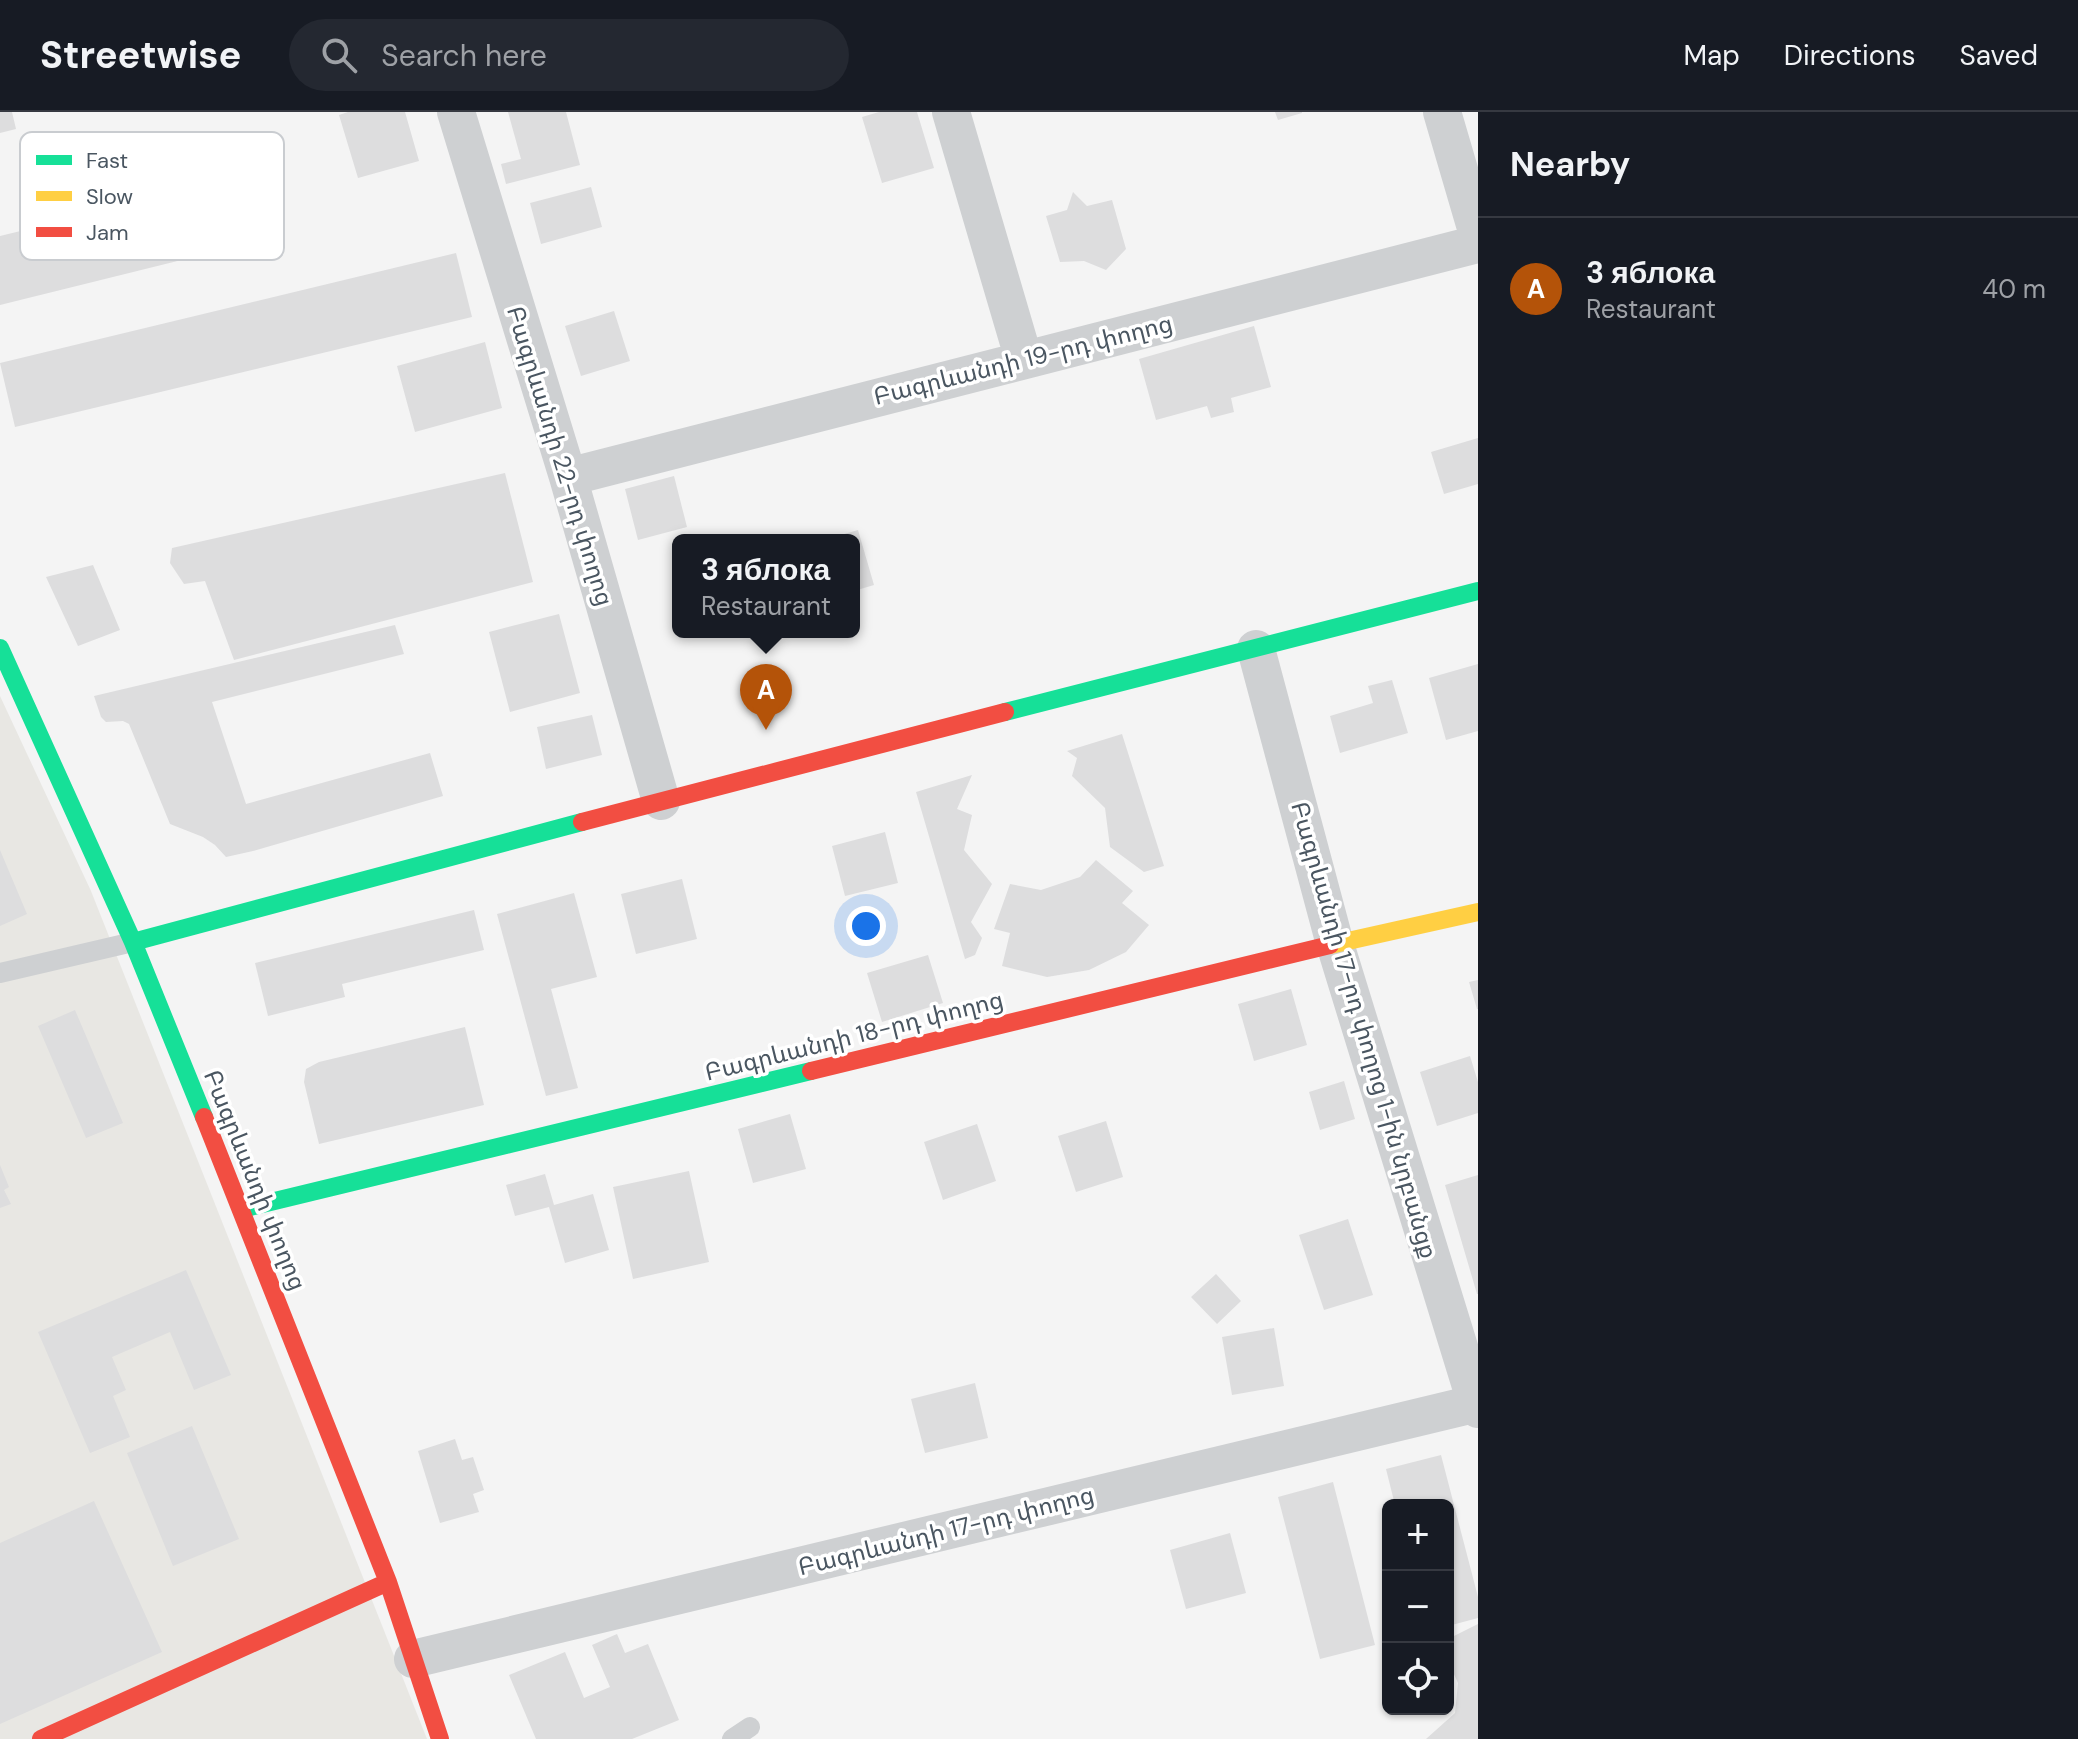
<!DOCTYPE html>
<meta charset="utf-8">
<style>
body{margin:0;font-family:"DM Sans","Noto Sans Armenian",sans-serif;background:#242831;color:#f1f3f6}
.controls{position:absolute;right:24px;bottom:24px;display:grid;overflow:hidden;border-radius:12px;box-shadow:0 2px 6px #0004}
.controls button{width:72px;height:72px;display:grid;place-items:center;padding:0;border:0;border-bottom:2px solid #363941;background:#171b24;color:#f1f3f6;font:40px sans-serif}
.you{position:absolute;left:866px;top:814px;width:28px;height:28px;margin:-20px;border:6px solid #fff;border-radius:50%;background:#1a73e8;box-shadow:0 0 0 12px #1a73e833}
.badge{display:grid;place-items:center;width:52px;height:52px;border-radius:50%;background:#b45309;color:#fff;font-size:26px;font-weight:700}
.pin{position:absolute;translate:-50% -66px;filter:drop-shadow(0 2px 4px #0008)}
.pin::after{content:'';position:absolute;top:42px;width:28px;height:24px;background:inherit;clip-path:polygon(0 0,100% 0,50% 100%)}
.popup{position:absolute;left:672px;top:422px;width:188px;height:104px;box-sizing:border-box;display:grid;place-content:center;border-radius:12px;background:#171b24;filter:drop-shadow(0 2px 6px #0005);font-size:26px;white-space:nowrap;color:#9ea1a6}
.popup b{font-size:30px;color:#f1f3f6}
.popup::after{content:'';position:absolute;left:50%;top:100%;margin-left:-16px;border:16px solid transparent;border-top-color:#171b24}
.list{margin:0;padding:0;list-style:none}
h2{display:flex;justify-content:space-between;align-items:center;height:104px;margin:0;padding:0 32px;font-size:34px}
h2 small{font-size:26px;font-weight:400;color:#9ea1a6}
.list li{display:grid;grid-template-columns:52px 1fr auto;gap:24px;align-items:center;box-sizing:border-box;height:144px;padding:0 32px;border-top:2px solid #363941}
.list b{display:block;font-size:30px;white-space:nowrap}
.list p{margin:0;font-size:26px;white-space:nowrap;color:#9ea1a6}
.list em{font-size:26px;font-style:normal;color:#9ea1a6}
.icon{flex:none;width:44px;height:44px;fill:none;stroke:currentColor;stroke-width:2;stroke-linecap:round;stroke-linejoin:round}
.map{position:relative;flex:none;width:1478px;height:1627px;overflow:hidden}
header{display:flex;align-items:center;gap:48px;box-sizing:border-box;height:112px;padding:0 40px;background:#171b24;border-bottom:2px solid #363941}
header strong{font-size:38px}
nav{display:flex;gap:44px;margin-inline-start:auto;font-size:28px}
.search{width:560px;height:72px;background:#242831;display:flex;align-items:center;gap:20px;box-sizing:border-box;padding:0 28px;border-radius:44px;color:#9ea1a6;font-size:30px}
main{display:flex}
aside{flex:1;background:#171b24}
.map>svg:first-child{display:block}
</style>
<header>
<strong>Streetwise</strong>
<div class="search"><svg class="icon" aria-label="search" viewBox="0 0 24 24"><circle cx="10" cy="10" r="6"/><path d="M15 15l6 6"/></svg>Search here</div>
<nav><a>Map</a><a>Directions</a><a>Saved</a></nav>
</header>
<main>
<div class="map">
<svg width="1478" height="1627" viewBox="0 0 1478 1627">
<rect width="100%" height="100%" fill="#f4f4f4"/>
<path fill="#e8e7e3" d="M 0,584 L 91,779 L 427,1627 L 0,1627 Z"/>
<path fill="#ddddde" d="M 0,0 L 12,0 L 16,17 L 0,21 Z
M 348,0 L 405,0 L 419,49 L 358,66 L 339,3 Z
M 508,0 L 566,0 L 580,53 L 506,72 L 501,52 L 521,47 Z
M 879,0 L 917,0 L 934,56 L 882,71 L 862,5 Z
M 1275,0 L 1302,0 L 1302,1 L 1278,8 Z
M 218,71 L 234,135 L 0,193 L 0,124 Z
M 591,75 L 602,115 L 541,132 L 530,91 Z
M 1073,80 L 1087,94 L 1112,88 L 1126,137 L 1106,158 L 1084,149 L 1060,150 L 1046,104 L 1067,98 Z
M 456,141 L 472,205 L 15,315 L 0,251 Z
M 614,199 L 630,249 L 581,264 L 565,214 Z
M 1254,214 L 1271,275 L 1231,286 L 1234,300 L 1211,306 L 1207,294 L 1156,308 L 1139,247 Z
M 485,230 L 502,296 L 415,320 L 397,254 Z
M 1478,326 L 1478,372 L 1444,382 L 1431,340 Z
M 505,361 L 533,470 L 234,548 L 205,469 L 184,472 L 170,451 L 172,436 Z
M 674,364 L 687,415 L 638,428 L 625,377 Z
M 858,418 L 874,473 L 854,479 L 854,428 L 827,427 Z
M 93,453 L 120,518 L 78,534 L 46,465 Z
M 559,502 L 580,581 L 510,600 L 489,520 Z
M 395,513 L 404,542 L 212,590 L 246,692 L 430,641 L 443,684 L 253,739 L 226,745 L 215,733 L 203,725 L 170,712 L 129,612 L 123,609 L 106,610 L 101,605 L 94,584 Z
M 1478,552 L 1478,619 L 1446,628 L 1429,566 Z
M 1392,568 L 1408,621 L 1340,641 L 1330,604 L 1373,591 L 1368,574 Z
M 592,603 L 602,643 L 546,657 L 537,615 Z
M 1122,622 L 1164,754 L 1144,760 L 1110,735 L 1105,696 L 1072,664 L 1077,646 L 1067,639 Z
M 972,663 L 957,697 L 972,703 L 964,738 L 992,772 L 971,810 L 982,826 L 975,843 L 965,847 L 916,680 Z
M 885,720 L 898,771 L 845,784 L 832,734 Z
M 0,738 L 27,802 L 0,814 Z
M 1096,748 L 1133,779 L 1122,791 L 1149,813 L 1126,840 L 1089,858 L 1047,865 L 1002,854 L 1010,821 L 994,817 L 1010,772 L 1041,778 L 1080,765 Z
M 682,767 L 697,827 L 636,842 L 621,782 Z
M 574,781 L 597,865 L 551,877 L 578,976 L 546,984 L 497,802 Z
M 474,798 L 484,838 L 342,872 L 345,885 L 268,904 L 255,851 Z
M 928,843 L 943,891 L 882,910 L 867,861 Z
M 1478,868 L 1478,897 L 1477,897 L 1469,870 Z
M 1291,877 L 1307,933 L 1254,949 L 1238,892 Z
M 75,898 L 123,1011 L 86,1026 L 38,914 Z
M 465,915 L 484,993 L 319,1032 L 304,970 L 306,957 L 319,950 Z
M 1470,944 L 1478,970 L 1478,1001 L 1437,1014 L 1420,960 Z
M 1344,969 L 1355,1007 L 1320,1018 L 1309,980 Z
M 790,1002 L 806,1057 L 753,1071 L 738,1017 Z
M 1106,1009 L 1123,1065 L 1076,1080 L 1058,1024 Z
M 977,1012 L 996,1069 L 943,1088 L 924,1030 Z
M 0,1053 L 9,1075 L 4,1078 L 11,1092 L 0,1096 Z
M 689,1059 L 709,1150 L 633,1167 L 613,1075 Z
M 545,1062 L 554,1093 L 593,1082 L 609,1138 L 565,1151 L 549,1095 L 515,1104 L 506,1073 Z
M 1478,1063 L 1478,1182 L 1477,1182 L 1445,1073 Z
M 1348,1107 L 1373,1183 L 1324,1198 L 1299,1123 Z
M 186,1158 L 231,1263 L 194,1278 L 170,1220 L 112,1245 L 126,1278 L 113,1284 L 130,1325 L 90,1341 L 38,1220 Z
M 1216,1162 L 1241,1189 L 1217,1212 L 1191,1185 Z
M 1274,1216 L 1284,1274 L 1232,1283 L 1222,1225 Z
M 975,1271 L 988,1326 L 925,1341 L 911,1287 Z
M 192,1314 L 239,1427 L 173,1454 L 127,1341 Z
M 455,1327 L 462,1348 L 473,1345 L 484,1378 L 473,1382 L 479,1400 L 440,1411 L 418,1339 Z
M 1441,1343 L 1478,1485 L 1478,1506 L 1448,1514 L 1448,1393 L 1395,1393 L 1386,1357 Z
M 1333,1370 L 1375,1533 L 1320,1547 L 1278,1385 Z
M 94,1389 L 162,1540 L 0,1612 L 0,1431 Z
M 1230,1421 L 1246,1481 L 1186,1497 L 1170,1438 Z
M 1478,1512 L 1478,1627 L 1426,1627 L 1455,1601 L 1458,1571 L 1448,1549 L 1448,1527 Z
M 617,1522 L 625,1541 L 648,1532 L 679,1608 L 632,1627 L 536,1627 L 509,1563 L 565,1540 L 584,1586 L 610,1575 L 592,1533 Z"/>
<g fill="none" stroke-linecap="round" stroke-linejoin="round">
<path stroke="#ced0d2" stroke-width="20" d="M 0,861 L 133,830
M 732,1627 L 750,1615"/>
<path stroke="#ced0d2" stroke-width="38" d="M 456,0 L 568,365 L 661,689
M 951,0 L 1024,248
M 1442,0 L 1478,123
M 568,365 L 1478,132
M 1256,537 L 1335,832 L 1478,1297
M 413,1547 L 1478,1291"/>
<path stroke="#16e098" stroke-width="18" d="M 0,536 L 133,830 L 204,1005
M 1005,600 L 1478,479
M 133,830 L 582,710
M 242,1097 L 811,959"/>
<path stroke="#ffcf43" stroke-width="18" d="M 1330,833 L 1478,800"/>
<path stroke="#f24e42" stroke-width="18" d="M 582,710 L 1005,600
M 811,959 L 1330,833
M 204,1005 L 388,1470 L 440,1627
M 41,1627 L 388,1470"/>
</g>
<g text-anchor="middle" stroke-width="7" stroke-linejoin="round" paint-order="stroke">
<g font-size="24" fill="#4a5661" stroke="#fff">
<text transform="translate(1023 248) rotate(-14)" y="8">Բագրևանդի 19-րդ փողոց</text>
<text transform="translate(560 344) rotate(73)" y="8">Բագրևանդի 22-րդ փողոց</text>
<text transform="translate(1364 918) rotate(74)" y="8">Բագրևանդի 17-րդ փողոց 1-ին նրբանցք</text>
<text transform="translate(854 924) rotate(-14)" y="8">Բագրևանդի 18-րդ փողոց</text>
<text transform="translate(255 1068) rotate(68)" y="8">Բագրևանդի փողոց</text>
<text transform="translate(946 1419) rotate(-14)" y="8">Բագրևանդի 17-րդ փողոց</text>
</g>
</g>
<rect x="20" y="20" width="264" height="128" rx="12" fill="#fff" stroke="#c9ccd0" stroke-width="2"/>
<rect x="36" y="43" width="36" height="10" fill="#16e098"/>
<rect x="36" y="79" width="36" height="10" fill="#ffcf43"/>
<rect x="36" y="115" width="36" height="10" fill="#f24e42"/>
<g font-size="22" fill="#4a5661">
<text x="86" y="56">Fast</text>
<text x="86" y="92">Slow</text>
<text x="86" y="128">Jam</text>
</g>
</svg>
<div class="controls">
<button>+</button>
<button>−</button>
<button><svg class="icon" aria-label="locate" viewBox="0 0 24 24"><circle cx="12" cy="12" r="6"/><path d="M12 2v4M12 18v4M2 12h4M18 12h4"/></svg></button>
</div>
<div class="you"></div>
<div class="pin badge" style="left:766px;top:618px">A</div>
<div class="popup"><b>3 яблока</b>Restaurant</div>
</div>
<aside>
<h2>Nearby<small></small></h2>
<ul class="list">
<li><span class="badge">A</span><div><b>3 яблока</b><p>Restaurant</p></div><em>40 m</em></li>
</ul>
</aside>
</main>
